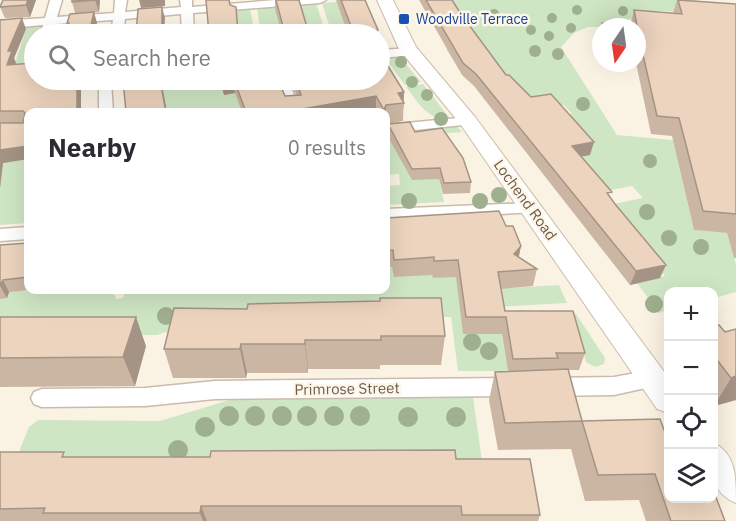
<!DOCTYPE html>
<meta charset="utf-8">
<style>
body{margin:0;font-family:"IBM Plex Sans",sans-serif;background:#f7f7f7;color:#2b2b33}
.controls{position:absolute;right:18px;bottom:18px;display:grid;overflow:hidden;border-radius:12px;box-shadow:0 6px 24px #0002}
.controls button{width:54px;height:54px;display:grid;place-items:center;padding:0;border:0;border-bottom:2px solid #e1e1e2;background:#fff;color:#2b2b33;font:30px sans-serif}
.compass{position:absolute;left:592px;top:18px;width:54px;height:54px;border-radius:50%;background:#fff;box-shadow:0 6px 24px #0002;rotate:193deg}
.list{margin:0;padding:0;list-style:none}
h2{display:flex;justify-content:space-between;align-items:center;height:78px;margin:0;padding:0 24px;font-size:26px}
h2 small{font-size:20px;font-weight:400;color:#7c7c81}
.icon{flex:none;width:33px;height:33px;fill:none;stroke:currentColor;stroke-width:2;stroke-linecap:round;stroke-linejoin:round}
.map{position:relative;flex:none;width:736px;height:521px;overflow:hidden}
.search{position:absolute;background:#fff;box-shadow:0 6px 24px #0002;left:24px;top:24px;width:366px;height:66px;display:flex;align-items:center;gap:15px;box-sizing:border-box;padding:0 21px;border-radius:33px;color:#7c7c81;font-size:22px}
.panel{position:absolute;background:#fff;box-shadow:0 6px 24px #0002;left:24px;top:108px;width:366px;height:186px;border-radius:12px}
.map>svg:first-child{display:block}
</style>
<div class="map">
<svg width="736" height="521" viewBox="0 0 736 521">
<rect width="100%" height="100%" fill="#faf3e4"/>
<path fill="#cfe6c4" d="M 437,0 L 698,0 L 699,7 L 689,12 L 654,11 L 606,27 L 588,27 L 574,33 L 561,47 L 617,135 L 673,140 L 694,230 L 727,233 L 736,264 L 736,292 L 714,298 L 714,292 L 668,292 L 668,310 L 659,313 L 637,283 L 665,276 L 659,269 L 579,211 L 643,198 L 632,186 L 590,194 L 559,161 L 590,154 L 506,126 L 572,114 L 564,105 L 549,107 L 524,104 L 493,110 L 491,108 L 512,101 L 465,78 L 446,49 L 474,46 L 461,26 L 434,29 L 451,26 Z
M 337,2 L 349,34 L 332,34 L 322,3 Z
M 316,3 L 326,34 L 305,34 L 297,5 Z
M 275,7 L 282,34 L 261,34 L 257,8 Z
M 250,9 L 255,34 L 235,34 L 231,10 Z
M 43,24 L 40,34 L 34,34 L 34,54 L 30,69 L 34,80 L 28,112 L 0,78 L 11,77 L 27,25 Z
M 399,56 L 421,82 L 405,85 L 385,58 Z
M 151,80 L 231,80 L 224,95 L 236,93 L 242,112 L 157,112 L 162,85 L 166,84 L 166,82 Z
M 423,84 L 452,121 C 428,120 420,105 406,87 Z
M 455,124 L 462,132 L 439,134 L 439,179 L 444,202 L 386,205 L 386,186 L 400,185 L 399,174 L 386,175 L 386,140 L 437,134 L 423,127 Z
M 28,135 L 28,211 L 26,219 L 28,219 L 28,223 L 0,225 L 0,164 L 3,163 L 7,141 Z
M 438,260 L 476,290 L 559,285 L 567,303 L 497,307 L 508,371 L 458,371 L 451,317 C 383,317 316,320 248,325 C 219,327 184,325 157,335 L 42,335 L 0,352 L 0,283 L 12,282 L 19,291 L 112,290 L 116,299 L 123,298 L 125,290 L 386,290 L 386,268 L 429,261 L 433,278 L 439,278 Z
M 519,310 L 576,314 L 605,358 L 604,364 L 595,367 L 586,362 L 575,325 L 511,314 Z
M 473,397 L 482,461 L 207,468 L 18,454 L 29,427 L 38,420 L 160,421 L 236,398 Z"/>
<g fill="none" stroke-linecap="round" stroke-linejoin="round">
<defs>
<path id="street" d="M 50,0 L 62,0 L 57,17 L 114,13 L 115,0 L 127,0 L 125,12 L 181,7 L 180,0 L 192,0 L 192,7 L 276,0 L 326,0 L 320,3 L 193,13 L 194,34 L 182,34 L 181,14 L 125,19 L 123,34 L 111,34 L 113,20 L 56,24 L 53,34 L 41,34 L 43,25 L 0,29 L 0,21 L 45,18 Z
M 411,48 L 417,52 L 415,55 L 380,58 L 380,50 Z
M 99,80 L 109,80 L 111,82 L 113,112 L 99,112 Z
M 282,80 L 295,80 L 291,87 L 301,112 L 287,112 L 277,87 Z
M 468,117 L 473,118 L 475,121 L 473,124 L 386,133 L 386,125 Z
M 531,203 L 537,204 L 539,208 L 537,212 L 386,220 L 386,209 Z
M 28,227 L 28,239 L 0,241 L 0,229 Z
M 652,370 L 659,373 L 663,379 L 659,385 L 614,395 L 550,396 L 542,393 L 539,387 L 542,381 L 550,378 L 614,377 Z
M 516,378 L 524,381 L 527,387 L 524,393 L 516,396 L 215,399 L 145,406 L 42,407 L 34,404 L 31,398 L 34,392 L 42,389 L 145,388 L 215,381 Z"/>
<path id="secondary" d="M 377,0 L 393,0 L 416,47 L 475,117 L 668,377 L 668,413 L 657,409 L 461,125 L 399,49 Z
M 714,443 C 736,454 736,477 736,503 C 709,492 711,468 714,443 Z"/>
</defs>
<use href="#street" stroke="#cabbac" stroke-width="3"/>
<use href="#secondary" stroke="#ccbcaa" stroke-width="2"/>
<use href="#street" fill="#fff" fill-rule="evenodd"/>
<use href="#secondary" fill="#fff" fill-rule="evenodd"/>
</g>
<g fill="#9fb08e">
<circle cx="577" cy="10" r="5"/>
<circle cx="623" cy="11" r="5"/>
<circle cx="494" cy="14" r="5"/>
<circle cx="552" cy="18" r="5"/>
<circle cx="571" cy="28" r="5"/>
<circle cx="531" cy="30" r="5"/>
<circle cx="549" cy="36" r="5"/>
<circle cx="535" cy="51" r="6"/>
<circle cx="558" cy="54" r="6"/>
<circle cx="401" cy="62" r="6"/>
<circle cx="412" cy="82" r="6"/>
<circle cx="427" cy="95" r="6"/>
<circle cx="583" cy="104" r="7"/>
<circle cx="441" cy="119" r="7"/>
<circle cx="650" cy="161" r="7"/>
<circle cx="499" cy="195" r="8"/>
<circle cx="409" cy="201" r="8"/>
<circle cx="480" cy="201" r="8"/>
<circle cx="647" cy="212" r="8"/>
<circle cx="669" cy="238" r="8"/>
<circle cx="701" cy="247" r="8"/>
<circle cx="654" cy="304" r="9"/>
<circle cx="166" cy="316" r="9"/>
<circle cx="472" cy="342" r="9"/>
<circle cx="489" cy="351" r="9"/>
<circle cx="229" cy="416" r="10"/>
<circle cx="255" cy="416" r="10"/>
<circle cx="282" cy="416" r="10"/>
<circle cx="307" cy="416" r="10"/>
<circle cx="334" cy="416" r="10"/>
<circle cx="360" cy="416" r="10"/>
<circle cx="408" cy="417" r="10"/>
<circle cx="456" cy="417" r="10"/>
<circle cx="205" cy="427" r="10"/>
<circle cx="178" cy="450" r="10"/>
</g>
<path fill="#cbb6a3" d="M 36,0 L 30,17 L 5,18 L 0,7 Z
M 72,0 L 100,0 L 99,12 L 75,13 L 72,2 Z
M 275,0 L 299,0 L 309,34 L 282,34 L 275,9 Z
M 336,0 L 365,0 L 378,30 L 378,34 L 348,34 Z
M 419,0 L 452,0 L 461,14 L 506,75 L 531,97 L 590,155 L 581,156 L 610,198 L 660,278 L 630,285 L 474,86 L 462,75 Z
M 677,0 L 736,4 L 736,258 L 734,258 L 727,233 L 694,230 L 672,136 L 651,134 L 636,63 L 633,63 L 637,63 L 637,27 L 601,27 L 602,23 L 630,25 L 634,10 L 673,13 Z
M 0,20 L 26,29 L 14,58 L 16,63 L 15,65 L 34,80 L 81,80 L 81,112 L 28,112 L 28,159 L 3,163 L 0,188 Z
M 601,28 L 601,60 L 598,40 Z
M 219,80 L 280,80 L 279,81 L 285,96 L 297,96 L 293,87 L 293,80 L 380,80 L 404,92 L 403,121 L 386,124 L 386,112 L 242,112 L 235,93 L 224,95 Z
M 388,124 L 415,132 L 471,182 L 470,193 L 443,194 L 439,179 L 412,180 L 387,135 Z
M 386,218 L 506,226 L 521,246 L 519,257 L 537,269 L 533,286 L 501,289 L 505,311 L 585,353 L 579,370 L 568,370 L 582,421 L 660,419 L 669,498 L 725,521 L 646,521 L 639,500 L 585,501 L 571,449 L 498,450 L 489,400 L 495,372 L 508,371 L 502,334 L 463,334 L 456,277 L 433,278 L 432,275 L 394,277 L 392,267 L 386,268 Z
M 28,243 L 28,290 L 31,290 L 9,292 L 7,298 L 0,299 L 0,245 Z
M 174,308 L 445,336 L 441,365 L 380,365 L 380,369 L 308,369 L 308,373 L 247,373 L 246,378 L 173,378 L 164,349 Z
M 0,317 L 146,346 L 135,386 L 0,387 Z
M 714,327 L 725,332 L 736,400 L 714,406 Z
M 0,452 L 67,457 L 456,459 L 540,515 L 538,521 L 0,521 Z"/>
<path fill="#a59485" d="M 28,0 L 36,0 L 30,17 L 26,5 Z
M 95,0 L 100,0 L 99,12 Z
M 139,0 L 165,0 L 165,6 L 141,8 Z
M 162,7 L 165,18 L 164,34 L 162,34 Z
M 94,12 L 97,23 L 95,34 L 89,34 Z
M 22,18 L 26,29 L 14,58 L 16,63 L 11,77 L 7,65 L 8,51 Z
M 77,80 L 81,80 L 81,112 L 77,112 Z
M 160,80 L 166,80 L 166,84 L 162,85 L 167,112 L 166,112 Z
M 221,80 L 233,80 L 235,93 L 224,95 Z
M 404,92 L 403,110 L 404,103 L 398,93 Z
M 376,96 L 376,112 L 285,112 Z
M 386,105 L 386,124 L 386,112 L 384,112 L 384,110 Z
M 594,142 L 590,155 L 569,159 L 572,146 Z
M 28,146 L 28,159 L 3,163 L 0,188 L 0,150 Z
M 521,246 L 517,263 L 514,254 Z
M 666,265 L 660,278 L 630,285 L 636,271 Z
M 3,280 L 9,292 L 7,298 L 0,286 Z
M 136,317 L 146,346 L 135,386 L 123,357 Z
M 305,340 L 308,369 L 308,373 L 305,344 Z
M 241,344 L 247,373 L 246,378 L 240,349 Z
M 736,376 L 736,400 L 714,406 L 731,378 Z
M 201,506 L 207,521 L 203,521 L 200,513 Z"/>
<path fill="#ecd4be" stroke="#a59485" stroke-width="1.5" d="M 3,0 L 28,0 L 26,5 L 0,7 Z
M 72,0 L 95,0 L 72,2 Z
M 206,0 L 229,0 L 230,5 L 236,7 L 238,34 L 209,34 Z
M 276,0 L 299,0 L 309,34 L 285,34 Z
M 341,0 L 365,0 L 378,30 L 370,31 L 372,34 L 354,34 Z
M 426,0 L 452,0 L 461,14 L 506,75 L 509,75 L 531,97 L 551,94 L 594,142 L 572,146 L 612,192 L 607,193 L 615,204 L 666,265 L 636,271 L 476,74 L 463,63 Z
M 678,0 L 736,4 L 736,214 L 703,211 L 679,118 L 657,116 L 641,46 L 637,46 L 637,27 L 603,27 L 602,23 L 637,26 L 634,10 L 682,14 Z
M 162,7 L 162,34 L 136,34 L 138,9 Z
M 94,12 L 89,34 L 66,34 L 69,23 L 67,23 L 70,14 Z
M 22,18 L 8,51 L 12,51 L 7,65 L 34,63 L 34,80 L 77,80 L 77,112 L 28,112 L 28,146 L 0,150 L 0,123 L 23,123 L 25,113 L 23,111 L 0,111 L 0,20 Z
M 380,53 L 404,92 L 398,93 L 404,103 L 386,105 L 384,110 L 376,96 L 285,112 L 246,112 L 234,80 L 278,80 L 285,96 L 301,95 L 296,80 L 380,80 Z
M 123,80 L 160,80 L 166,112 L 126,112 Z
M 410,122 L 415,132 L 442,128 L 463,158 L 471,182 L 444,183 L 440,168 L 412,169 L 388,124 Z
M 499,211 L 506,226 L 513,226 L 521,246 L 514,254 L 537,269 L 498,272 L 505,311 L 573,311 L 585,353 L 556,353 L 558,358 L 513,359 L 506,317 L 466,317 L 458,260 L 434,261 L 434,257 L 394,260 L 393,250 L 386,251 L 386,218 Z
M 28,243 L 28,277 L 3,280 L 0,286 L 0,245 Z
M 380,298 L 441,298 L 445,336 L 381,336 L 381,340 L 305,340 L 305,344 L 241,344 L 240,349 L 164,349 L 174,308 L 247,309 L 248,304 L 380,301 Z
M 0,317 L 136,317 L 123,357 L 0,358 Z
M 719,325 L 725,332 L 736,329 L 736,376 L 731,378 L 714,356 L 714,327 Z
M 568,369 L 582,421 L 660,419 L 669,443 L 669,498 L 714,498 L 714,492 L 725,521 L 671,521 L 655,474 L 598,475 L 582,421 L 505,423 L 495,372 Z
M 455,450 L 456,459 L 530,459 L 540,515 L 462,515 L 461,506 L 201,506 L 200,513 L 43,513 L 45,508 L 0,509 L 0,452 L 64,452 L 62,457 L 210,457 L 211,451 Z"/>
<rect fill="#1a4fb4" stroke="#fdf7ea" stroke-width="2" x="398" y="13" width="12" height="12" rx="3"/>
<g text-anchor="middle" stroke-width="5" stroke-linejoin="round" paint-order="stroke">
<g font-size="14" fill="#164399" stroke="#fdf7ea" text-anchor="start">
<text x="416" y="24">Woodville Terrace</text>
</g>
<g font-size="15" fill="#705b4c" stroke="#fdf7ea">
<text transform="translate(525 200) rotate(54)" y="5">Lochend Road</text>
<text transform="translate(347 389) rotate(-1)" y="5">Primrose Street</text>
</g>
</g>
</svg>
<div class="controls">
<button>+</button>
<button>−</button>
<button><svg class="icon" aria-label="locate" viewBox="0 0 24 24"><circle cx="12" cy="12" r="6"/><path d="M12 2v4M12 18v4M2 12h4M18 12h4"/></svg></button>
<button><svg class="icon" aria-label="layers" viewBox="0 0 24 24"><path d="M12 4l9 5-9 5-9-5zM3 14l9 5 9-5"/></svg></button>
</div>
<svg class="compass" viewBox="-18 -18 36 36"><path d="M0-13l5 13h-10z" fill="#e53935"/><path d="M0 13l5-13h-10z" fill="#7c7c81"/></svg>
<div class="search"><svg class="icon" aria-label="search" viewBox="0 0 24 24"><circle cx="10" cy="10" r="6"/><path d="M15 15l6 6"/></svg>Search here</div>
<section class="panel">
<h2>Nearby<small>0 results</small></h2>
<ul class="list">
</ul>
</section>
</div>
